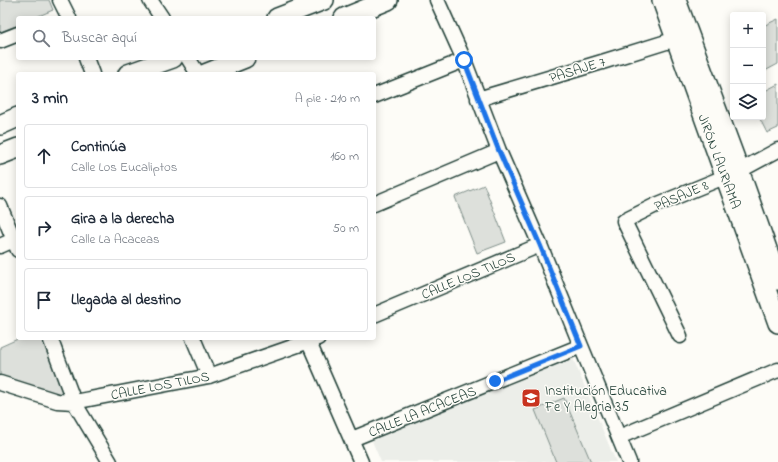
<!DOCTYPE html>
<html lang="es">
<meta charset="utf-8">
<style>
body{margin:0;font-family:"Indie Flower",sans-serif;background:#f2f2f3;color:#1f2937}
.controls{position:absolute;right:12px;top:12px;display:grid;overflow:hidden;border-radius:4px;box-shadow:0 2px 10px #0003}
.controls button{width:36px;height:36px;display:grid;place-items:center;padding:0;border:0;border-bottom:1px solid #e0e1e3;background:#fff;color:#1f2937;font:20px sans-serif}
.stop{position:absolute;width:12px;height:12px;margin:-9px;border:3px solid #1a73e8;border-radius:50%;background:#fff}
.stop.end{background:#1a73e8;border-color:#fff;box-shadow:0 1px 4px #0008}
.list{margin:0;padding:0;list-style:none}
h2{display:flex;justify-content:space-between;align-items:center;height:52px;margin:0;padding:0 16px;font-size:17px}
h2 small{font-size:13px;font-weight:400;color:#747a83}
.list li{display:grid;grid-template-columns:26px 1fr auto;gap:12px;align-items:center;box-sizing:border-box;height:64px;margin:0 8px 8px;padding:0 8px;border:1px solid #e0e1e3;border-radius:4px}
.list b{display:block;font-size:15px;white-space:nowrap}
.list p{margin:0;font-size:13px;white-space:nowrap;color:#747a83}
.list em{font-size:13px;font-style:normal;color:#747a83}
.icon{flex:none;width:22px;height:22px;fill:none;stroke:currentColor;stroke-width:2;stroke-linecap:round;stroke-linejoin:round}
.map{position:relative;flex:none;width:778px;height:462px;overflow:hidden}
.search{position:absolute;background:#fff;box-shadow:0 2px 10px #0003;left:16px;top:16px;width:360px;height:44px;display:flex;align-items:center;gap:10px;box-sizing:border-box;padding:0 14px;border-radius:4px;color:#747a83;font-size:15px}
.panel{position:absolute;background:#fff;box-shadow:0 2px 10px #0003;left:16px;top:72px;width:360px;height:268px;border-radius:4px}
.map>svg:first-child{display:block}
</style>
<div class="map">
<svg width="778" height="462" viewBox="0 0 778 462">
<rect width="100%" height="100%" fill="#fdfcf7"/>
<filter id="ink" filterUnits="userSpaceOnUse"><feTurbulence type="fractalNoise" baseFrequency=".025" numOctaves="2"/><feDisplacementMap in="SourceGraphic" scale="8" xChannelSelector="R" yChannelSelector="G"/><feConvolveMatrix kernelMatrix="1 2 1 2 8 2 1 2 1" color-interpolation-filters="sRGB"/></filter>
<g filter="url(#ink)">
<path fill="#eceee9" d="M 572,356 L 616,462 L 381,462 L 372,441 Z"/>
<path fill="#dde0db" stroke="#7e8e88" d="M 0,0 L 49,0 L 53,10 L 34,18 L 18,18 L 18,25 L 0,32 Z
M 778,19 L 778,64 L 763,72 L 763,26 Z
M 778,84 L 778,128 L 767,133 L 759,117 L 763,117 L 763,92 Z
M 484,185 L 506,242 L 477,253 L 455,197 Z
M 20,338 L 42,338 L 63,394 L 59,396 L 0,378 L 0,347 Z
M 564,398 L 591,462 L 556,462 L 535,410 Z"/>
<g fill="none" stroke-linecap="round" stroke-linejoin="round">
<defs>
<path id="street" d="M 60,0 L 69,18
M 150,0 L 162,18
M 437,0 L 464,60 L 499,151 L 540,245 L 581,346 L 629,462
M 0,41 L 18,34
M 86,58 L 92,74
M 188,58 L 198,74
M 374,96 L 464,60
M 478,99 L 602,62 L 676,39
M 374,204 L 499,151
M 0,206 L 18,250
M 0,246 L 18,238
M 374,315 L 540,245
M 680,336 L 624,221 L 656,205 L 739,171 L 778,150
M 50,338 L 74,402 L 110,462
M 193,338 L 209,376
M 307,338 L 361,462
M 0,383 L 57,401 L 74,402 L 209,376 L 318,338
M 619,437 L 778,370
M 352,439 L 581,346"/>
<path id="secondary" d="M 662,0 L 778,323
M 676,0 L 734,156 L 778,280
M 277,18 L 324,0
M 344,18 L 388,0
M 128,74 L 173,58
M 205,74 L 245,58
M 0,125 L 18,117
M 0,155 L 18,148"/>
</defs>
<use href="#street" stroke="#1f3d34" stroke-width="17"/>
<use href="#secondary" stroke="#1f3d34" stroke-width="22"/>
<use href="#street" stroke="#fdfcf7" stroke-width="14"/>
<use href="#secondary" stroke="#fdfcf7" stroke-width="19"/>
</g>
</g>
<g fill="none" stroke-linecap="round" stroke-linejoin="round" filter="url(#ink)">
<path stroke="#1a73e8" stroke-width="5" d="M 464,60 L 499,151 L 540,245 L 581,346 L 495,381"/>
</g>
<defs>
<symbol id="school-square" viewBox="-11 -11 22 22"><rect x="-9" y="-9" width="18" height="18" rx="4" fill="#c8321e" stroke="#fdfcf7"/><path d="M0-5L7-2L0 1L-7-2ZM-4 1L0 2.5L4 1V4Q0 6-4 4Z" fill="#fff"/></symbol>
</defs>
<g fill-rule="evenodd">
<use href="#school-square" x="520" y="387" width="22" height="22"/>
</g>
<g text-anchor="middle" stroke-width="3" stroke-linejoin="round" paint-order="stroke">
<g font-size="14" fill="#1f3d34" stroke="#fdfcf7">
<text transform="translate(577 69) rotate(-17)" y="5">PASAJE 7</text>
<text transform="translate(720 161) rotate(70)" y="5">JIRÓN LAURIAMA</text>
<text transform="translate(681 195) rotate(-23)" y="5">PASAJE 8</text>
<text transform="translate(468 275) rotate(-23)" y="5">CALLE LOS TILOS</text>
<text transform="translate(160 385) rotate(-11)" y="5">CALLE LOS TILOS</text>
<text transform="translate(422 411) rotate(-22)" y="5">CALLE LA ACACEAS</text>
</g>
<g font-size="14" fill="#1f3d34" stroke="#fdfcf7" text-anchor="start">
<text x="545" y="395">Institución Educativa<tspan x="545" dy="16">Fe Y Alegria 35</tspan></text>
</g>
</g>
</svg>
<div class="controls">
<button>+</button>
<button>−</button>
<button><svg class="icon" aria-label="layers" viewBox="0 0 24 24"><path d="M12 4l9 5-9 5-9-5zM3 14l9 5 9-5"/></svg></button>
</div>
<div class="stop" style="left:464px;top:60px"></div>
<div class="stop end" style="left:495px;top:381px"></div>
<div class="search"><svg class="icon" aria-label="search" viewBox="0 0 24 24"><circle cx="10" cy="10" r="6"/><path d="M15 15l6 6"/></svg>Buscar aquí</div>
<section class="panel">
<h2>3 min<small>A pie · 210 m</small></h2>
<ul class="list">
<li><svg class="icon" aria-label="ahead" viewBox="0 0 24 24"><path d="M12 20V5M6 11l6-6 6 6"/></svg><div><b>Continúa</b><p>Calle Los Eucaliptos</p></div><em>160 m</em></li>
<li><svg class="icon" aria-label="right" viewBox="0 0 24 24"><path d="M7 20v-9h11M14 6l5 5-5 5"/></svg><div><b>Gira a la derecha</b><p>Calle La Acaceas</p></div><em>50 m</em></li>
<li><svg class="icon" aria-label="arrive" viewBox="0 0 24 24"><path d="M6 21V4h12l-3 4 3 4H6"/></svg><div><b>Llegada al destino</b></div></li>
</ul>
</section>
</div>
